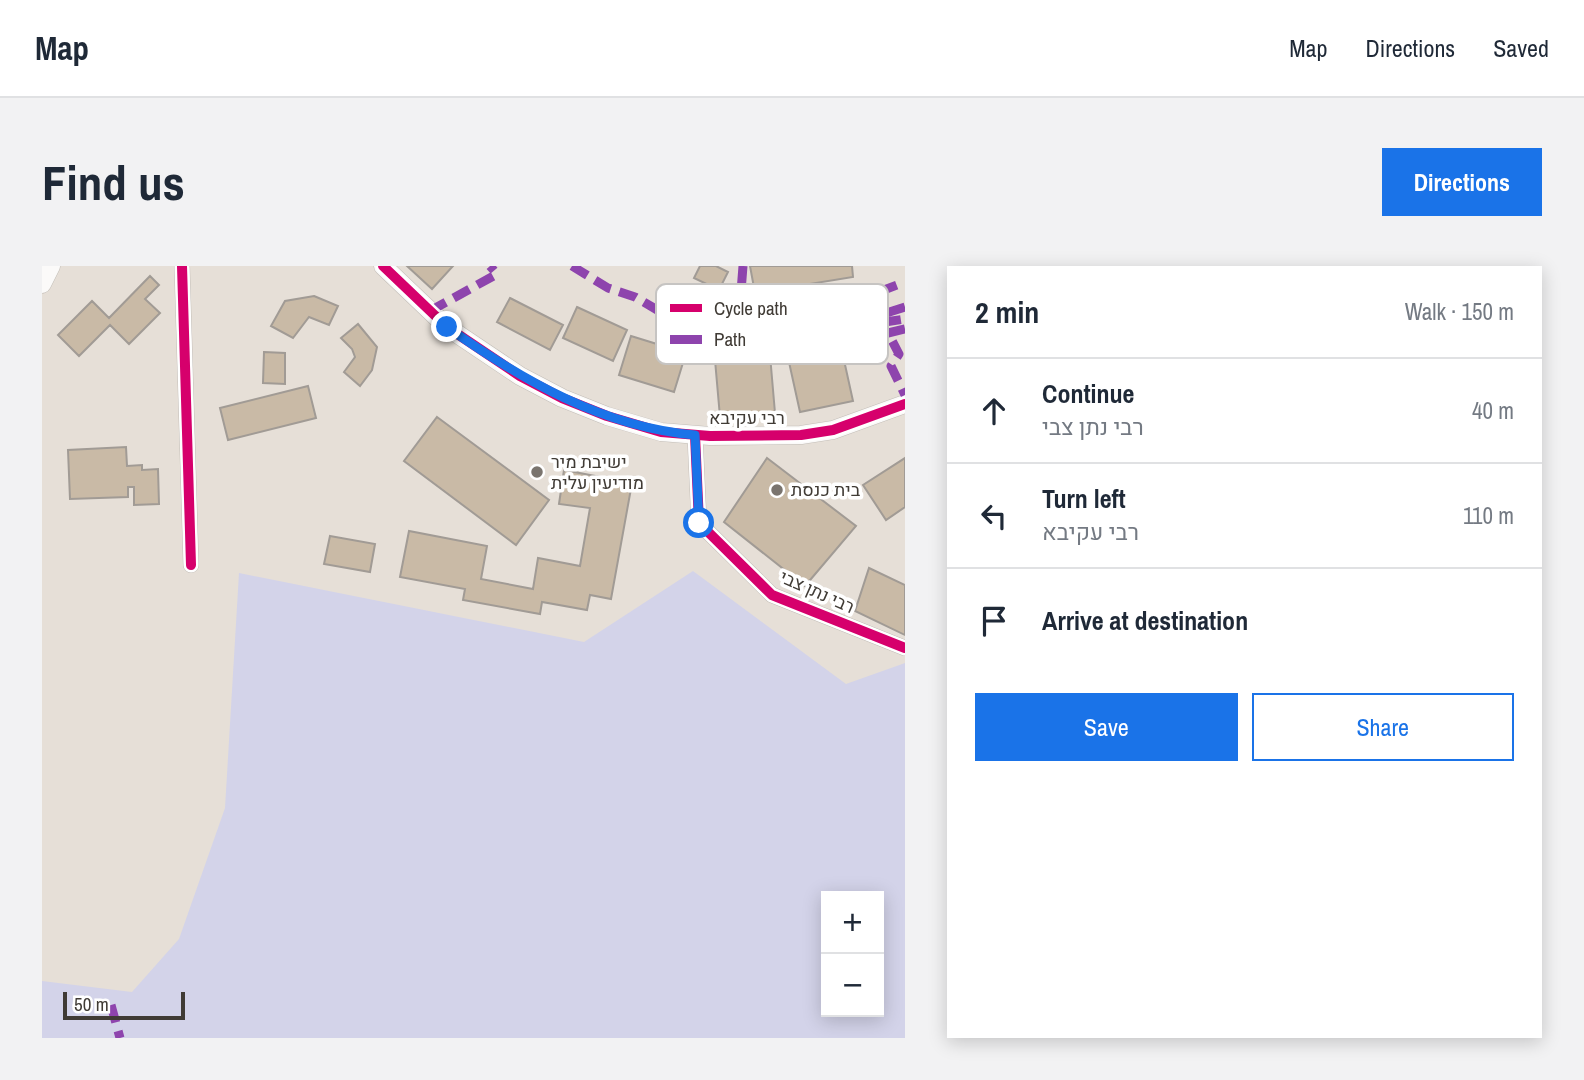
<!DOCTYPE html>
<meta charset="utf-8">
<style>
body{margin:0;font-family:"Archivo Narrow",Heebo,sans-serif;background:#f2f2f3;color:#1f2937}
.controls{position:absolute;right:21px;bottom:21px;display:grid;overflow:hidden;border-radius:0px;box-shadow:0 4px 18px #0003}
.controls button{width:63px;height:63px;display:grid;place-items:center;padding:0;border:0;border-bottom:2px solid #e0e1e3;background:#fff;color:#1f2937;font:35px sans-serif}
.scale{position:absolute;left:21px;bottom:18px;width:122px;box-sizing:border-box;padding-left:7px;border:4px solid #403b35;border-top:0;font-size:19px;line-height:24px;white-space:nowrap;color:#403b35;-webkit-text-stroke:5px #fff;paint-order:stroke}
.stop{position:absolute;width:21px;height:21px;margin:-16px;border:5px solid #1a73e8;border-radius:50%;background:#fff}
.stop.end{background:#1a73e8;border-color:#fff;box-shadow:0 2px 7px #0008}
.list{margin:0;padding:0;list-style:none}
h2{display:flex;justify-content:space-between;align-items:center;height:91px;margin:0;padding:0 28px;font-size:30px}
h2 small{font-size:23px;font-weight:400;color:#747a83}
.list li{display:grid;grid-template-columns:46px 1fr auto;gap:21px;align-items:center;box-sizing:border-box;height:105px;padding:0 28px;border-top:2px solid #e0e1e3}
.list b{display:block;font-size:26px;white-space:nowrap}
.list p{margin:0;font-size:23px;white-space:nowrap;color:#747a83}
.list em{font-size:23px;font-style:normal;color:#747a83}
.actions{display:flex;gap:14px;padding:21px 28px}
.actions a{flex:1;padding:16px 0;border:2px solid #1a73e8;border-radius:0px;text-align:center;font-size:24px;color:#1a73e8}
.actions .main{background:#1a73e8;color:#fff}
.icon{flex:none;width:38px;height:38px;fill:none;stroke:currentColor;stroke-width:2;stroke-linecap:round;stroke-linejoin:round}
.map{position:relative;flex:none;width:863px;height:772px;overflow:hidden;border-radius:0px}
header{display:flex;align-items:center;gap:42px;box-sizing:border-box;height:98px;padding:0 35px;background:#fff;border-bottom:2px solid #e0e1e3}
header strong{font-size:33px}
nav{display:flex;gap:38px;margin-inline-start:auto;font-size:24px}
.intro{display:flex;align-items:center;justify-content:space-between;box-sizing:border-box;height:168px;padding:0 42px}
h1{margin:0;font-size:49px}
.button{padding:18px 32px;border-radius:0px;background:#1a73e8;color:#fff;font-size:24px;font-weight:700}
main{display:flex;gap:42px;padding:0 42px}
aside{flex:1;background:#fff;border-radius:0px;box-shadow:0 4px 18px #0003}
.map>svg:first-child{display:block}
</style>
<header>
<strong>Map</strong>
<nav><a>Map</a><a>Directions</a><a>Saved</a></nav>
</header>
<div class="intro"><h1>Find us</h1><a class="button">Directions</a></div>
<main>
<div class="map">
<svg width="863" height="772" viewBox="0 0 863 772">
<rect width="100%" height="100%" fill="#e6dfd7"/>
<path fill="#d3d3e9" fill-rule="evenodd" d="M 651,305 L 804,418 L 863,397 L 863,772 L 0,772 L 0,715 L 90,726 L 137,673 L 183,542 L 197,307 L 542,376 ZM 784,630 L 837,630 L 837,746 L 784,746 Z"/>
<path fill="#c9baa6" stroke="#a19b95" stroke-width="2" d="M 365,0 L 411,0 L 390,23 Z
M 658,0 L 674,0 L 686,6 L 677,24 L 652,12 Z
M 708,0 L 810,0 L 811,11 L 713,27 Z
M 108,10 L 117,19 L 103,33 L 118,47 L 87,78 L 68,59 L 37,90 L 16,69 L 50,35 L 67,52 Z
M 272,30 L 296,40 L 287,59 L 267,51 L 251,72 L 229,60 L 243,35 Z
M 468,32 L 521,59 L 508,84 L 455,56 Z
M 535,41 L 585,64 L 571,95 L 521,72 Z
M 316,58 L 335,81 L 330,104 L 318,120 L 302,106 L 313,91 L 310,83 L 299,72 Z
M 589,70 L 644,87 L 632,126 L 577,109 Z
M 798,76 L 811,135 L 758,146 L 745,87 Z
M 222,86 L 243,87 L 243,118 L 221,117 Z
M 728,89 L 733,147 L 678,151 L 673,94 Z
M 266,120 L 274,152 L 186,174 L 178,142 Z
M 395,151 L 507,234 L 474,279 L 362,195 Z
M 84,181 L 85,200 L 100,199 L 100,204 L 116,203 L 117,238 L 92,239 L 92,221 L 86,221 L 86,231 L 28,233 L 26,184 Z
M 725,192 L 814,260 L 763,320 L 682,256 Z
M 863,192 L 863,241 L 844,254 L 821,219 Z
M 522,204 L 590,217 L 569,333 L 548,329 L 545,344 L 500,336 L 498,348 L 421,334 L 423,323 L 358,311 L 367,265 L 445,280 L 439,313 L 491,323 L 496,292 L 538,300 L 548,242 L 517,238 Z
M 288,270 L 333,278 L 328,306 L 282,298 Z
M 827,302 L 863,319 L 863,369 L 813,345 Z"/>
<g fill="none" stroke-linecap="round" stroke-linejoin="round">
<defs>
<path id="minor" d="M 140,0 L 149,299
M 653,169 L 657,257 L 730,329 L 863,382"/>
<path id="tertiary" d="M 341,0 L 405,61 L 478,110 L 520,132 L 565,150 L 619,166 L 668,170 L 759,169 L 791,164 L 863,138
M 0,18 L 9,0"/>
</defs>
<use href="#minor" stroke="#c2bdb7" stroke-width="16"/>
<use href="#tertiary" stroke="#c2bdb7" stroke-width="19"/>
<use href="#minor" stroke="#fbfaf9" stroke-width="14"/>
<use href="#tertiary" stroke="#fbfaf9" stroke-width="18"/>
<path stroke="#8e44ad" stroke-width="9" stroke-dasharray="18 9" stroke-linecap="butt" d="M 530,0 L 566,22 L 593,31 L 617,45 L 646,54 L 726,52 L 815,34 L 863,16
M 701,0 L 699,26 L 712,53
M 863,41 L 844,47 L 843,56 L 863,53
M 388,45 L 455,8 L 448,0
M 863,63 L 846,67 L 857,88 L 849,100 L 863,129
M 69,739 L 78,772"/>
<defs>
<path id="cycleway" d="M 140,0 L 149,299
M 341,0 L 405,61 L 478,110 L 520,132 L 565,150 L 619,166 L 668,170 L 759,169 L 791,164 L 863,138
M 653,169 L 657,257 L 730,329 L 863,382"/>
</defs>
<use href="#cycleway" stroke="#fff" stroke-width="15"/>
<use href="#cycleway" stroke="#d6006c" stroke-width="10"/>
</g>
<g fill="none" stroke-linecap="round" stroke-linejoin="round">
<path stroke="#1a73e8" stroke-width="9" d="M 405,61 C 480,114 560,161 653,169 L 657,257"/>
</g>
<g fill="#7a746e" stroke="#fff" stroke-width="2.5">
<circle cx="495" cy="206" r="7"/>
<circle cx="735" cy="224" r="7"/>
</g>
<g text-anchor="middle" stroke-width="7" stroke-linejoin="round" paint-order="stroke">
<g font-size="18" fill="#403b35" stroke="#fff">
<text x="705" y="158">רבי עקיבא</text>
<text transform="translate(775 326) rotate(24)" y="6">רבי נתן צבי</text>
</g>
<g font-size="18" fill="#403b35" stroke="#fff" text-anchor="start">
<text x="509" y="202">ישיבת מיר<tspan x="509" dy="21">מודיעין עלית</tspan></text>
<text x="749" y="230">בית כנסת</text>
</g>
</g>
<rect x="614" y="18" width="232" height="80" rx="10" fill="#fff" stroke="#c6c4c2" stroke-width="2"/>
<rect x="628" y="38" width="32" height="8" fill="#d6006c"/>
<rect x="628" y="69" width="32" height="9" fill="#8e44ad"/>
<g font-size="19" fill="#403b35">
<text x="672" y="49">Cycle path</text>
<text x="672" y="80">Path</text>
</g>
</svg>
<div class="controls">
<button>+</button>
<button>−</button>
</div>
<div class="scale">50 m</div>
<div class="stop" style="left:657px;top:257px"></div>
<div class="stop end" style="left:405px;top:61px"></div>
</div>
<aside>
<h2>2 min<small>Walk · 150 m</small></h2>
<ul class="list">
<li><svg class="icon" aria-label="ahead" viewBox="0 0 24 24"><path d="M12 20V5M6 11l6-6 6 6"/></svg><div><b>Continue</b><p>רבי נתן צבי</p></div><em>40 m</em></li>
<li><svg class="icon" aria-label="left" viewBox="0 0 24 24"><path d="M17 20v-9H6M10 6l-5 5 5 5"/></svg><div><b>Turn left</b><p>רבי עקיבא</p></div><em>110 m</em></li>
<li><svg class="icon" aria-label="arrive" viewBox="0 0 24 24"><path d="M6 21V4h12l-3 4 3 4H6"/></svg><div><b>Arrive at destination</b></div></li>
</ul>
<div class="actions"><a class="main">Save</a><a>Share</a></div>
</aside>
</main>
